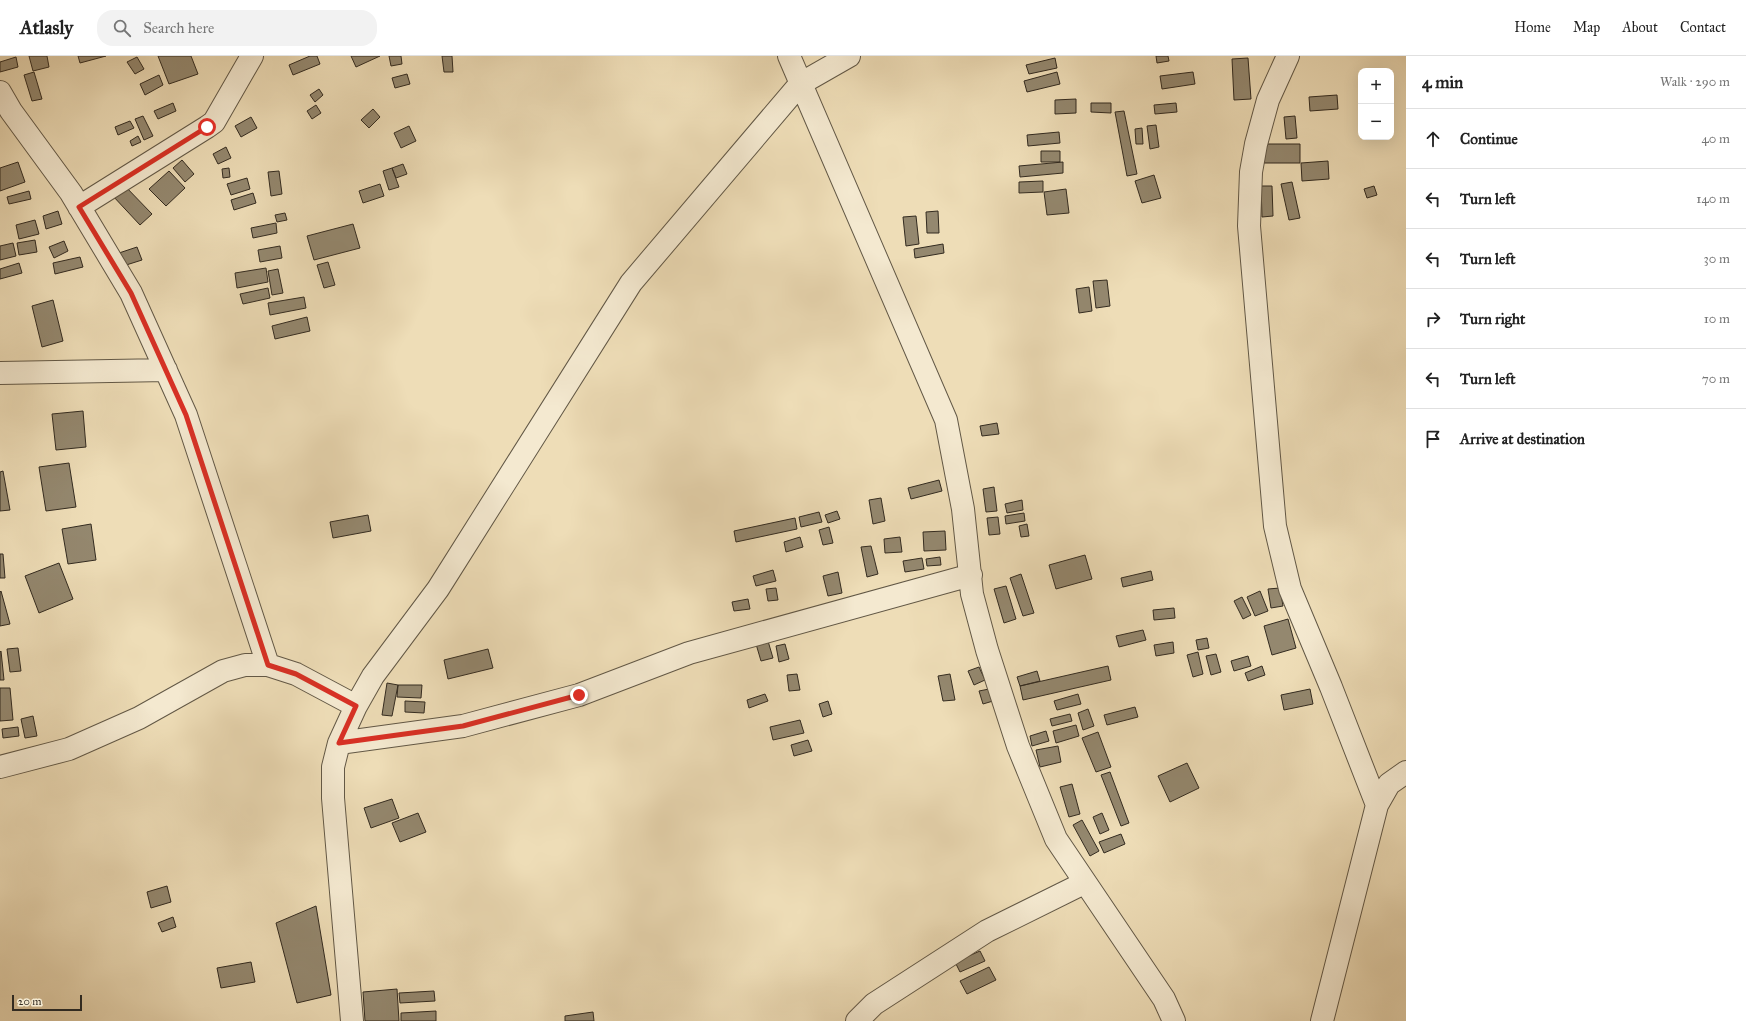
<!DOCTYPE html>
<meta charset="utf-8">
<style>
body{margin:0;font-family:"IM FELL Great Primer",serif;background:#f2f2f2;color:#222}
.controls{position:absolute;right:12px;top:12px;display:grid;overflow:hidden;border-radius:8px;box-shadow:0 4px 16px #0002}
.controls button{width:36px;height:36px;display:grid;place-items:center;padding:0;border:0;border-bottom:1px solid #e0e0e0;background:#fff;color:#222;font:20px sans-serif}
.scale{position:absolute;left:12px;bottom:10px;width:70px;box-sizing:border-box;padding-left:4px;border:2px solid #332b20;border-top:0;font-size:11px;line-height:14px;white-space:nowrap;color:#332b20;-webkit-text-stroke:3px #f4e9d0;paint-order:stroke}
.stop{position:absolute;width:12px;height:12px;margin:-9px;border:3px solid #d93025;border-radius:50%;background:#fff}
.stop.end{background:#d93025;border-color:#fff;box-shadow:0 1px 4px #0008}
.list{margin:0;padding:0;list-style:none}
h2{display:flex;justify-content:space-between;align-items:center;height:52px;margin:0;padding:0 16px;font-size:17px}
h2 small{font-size:13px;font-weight:400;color:#767676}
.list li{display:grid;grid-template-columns:26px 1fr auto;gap:12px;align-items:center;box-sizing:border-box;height:60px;padding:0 16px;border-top:1px solid #e0e0e0}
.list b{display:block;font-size:15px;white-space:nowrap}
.list em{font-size:13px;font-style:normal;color:#767676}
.icon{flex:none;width:22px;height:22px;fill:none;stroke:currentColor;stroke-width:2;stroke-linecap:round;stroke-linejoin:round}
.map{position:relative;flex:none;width:1406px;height:965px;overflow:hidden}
header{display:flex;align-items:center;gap:24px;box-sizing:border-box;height:56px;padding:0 20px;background:#fff;border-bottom:1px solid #e0e0e0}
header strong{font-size:19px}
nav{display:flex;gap:22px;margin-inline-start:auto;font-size:14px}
.search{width:280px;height:36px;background:#f2f2f2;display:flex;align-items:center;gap:10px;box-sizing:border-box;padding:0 14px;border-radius:16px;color:#767676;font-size:15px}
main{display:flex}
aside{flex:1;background:#fff}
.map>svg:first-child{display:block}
</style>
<header>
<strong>Atlasly</strong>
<div class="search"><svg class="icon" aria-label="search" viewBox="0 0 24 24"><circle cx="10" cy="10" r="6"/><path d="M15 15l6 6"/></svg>Search here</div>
<nav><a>Home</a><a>Map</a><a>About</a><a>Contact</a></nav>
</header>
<main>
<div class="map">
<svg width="1406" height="965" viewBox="0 0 1406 965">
<rect width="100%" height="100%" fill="#eeddb7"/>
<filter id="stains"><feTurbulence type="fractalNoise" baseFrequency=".005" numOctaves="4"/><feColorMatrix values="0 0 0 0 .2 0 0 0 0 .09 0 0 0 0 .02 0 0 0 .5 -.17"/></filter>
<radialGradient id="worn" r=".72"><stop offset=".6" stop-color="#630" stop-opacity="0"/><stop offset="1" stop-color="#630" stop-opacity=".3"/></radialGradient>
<path fill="#94886f" stroke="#332b20" d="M 29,0 L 47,0 L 49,11 L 33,15 Z
M 78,0 L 106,0 L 80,7 Z
M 158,0 L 191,0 L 198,18 L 169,28 Z
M 310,0 L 317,0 L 320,8 L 293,19 L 289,9 Z
M 351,0 L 380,0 L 356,11 Z
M 389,0 L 401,0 L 402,8 L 391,10 Z
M 442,0 L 452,0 L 453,16 L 444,16 Z
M 1156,0 L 1168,0 L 1169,5 L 1157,7 Z
M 16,1 L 18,11 L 0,16 L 0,6 Z
M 137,1 L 144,13 L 135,18 L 127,6 Z
M 1055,2 L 1057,12 L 1029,18 L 1026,9 Z
M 1248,2 L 1251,43 L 1234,44 L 1232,3 Z
M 34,16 L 42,43 L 32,45 L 24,19 Z
M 1057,16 L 1060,28 L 1027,36 L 1024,25 Z
M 1193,16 L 1195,28 L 1162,33 L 1160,20 Z
M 407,18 L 410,28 L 395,32 L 392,22 Z
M 159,19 L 163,29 L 145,39 L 140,28 Z
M 319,33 L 323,39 L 315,46 L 310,39 Z
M 1337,39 L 1338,53 L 1310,55 L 1309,41 Z
M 1076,43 L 1076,57 L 1055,58 L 1055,44 Z
M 173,47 L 176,55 L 158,63 L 154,55 Z
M 1091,47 L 1111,47 L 1111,57 L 1091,56 Z
M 1176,47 L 1177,56 L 1155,58 L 1154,49 Z
M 316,49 L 321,57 L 312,63 L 307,55 Z
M 373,53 L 380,61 L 369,72 L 361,64 Z
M 1124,55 L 1137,118 L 1127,120 L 1115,56 Z
M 143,60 L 153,80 L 144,84 L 135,63 Z
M 1295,60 L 1297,82 L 1286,83 L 1284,61 Z
M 251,61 L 257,72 L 241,81 L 235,70 Z
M 130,65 L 134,72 L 118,79 L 115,71 Z
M 1156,69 L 1159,91 L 1150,93 L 1147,70 Z
M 409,70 L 416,85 L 401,92 L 394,77 Z
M 1142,72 L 1143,88 L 1136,88 L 1135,73 Z
M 1059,76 L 1060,87 L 1028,90 L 1027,79 Z
M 138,80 L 141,86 L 132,90 L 130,85 Z
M 1264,88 L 1300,88 L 1300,107 L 1264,107 Z
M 226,91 L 231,102 L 218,108 L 213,98 Z
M 1041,95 L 1060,95 L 1060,106 L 1041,106 Z
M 182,104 L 194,118 L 185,126 L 173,112 Z
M 1328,105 L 1329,123 L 1302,125 L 1301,107 Z
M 18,106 L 25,126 L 0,135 L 0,112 Z
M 1063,106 L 1063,117 L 1020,121 L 1019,110 Z
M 403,108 L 407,118 L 396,122 L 392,112 Z
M 229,112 L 230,121 L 223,122 L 222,113 Z
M 392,112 L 399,131 L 389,134 L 383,115 Z
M 169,115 L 185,132 L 166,150 L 149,133 Z
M 279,115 L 282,138 L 271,140 L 268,116 Z
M 1154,119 L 1161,142 L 1142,147 L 1135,125 Z
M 247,122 L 250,133 L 231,139 L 227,128 Z
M 1043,125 L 1043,136 L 1019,137 L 1019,126 Z
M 1292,126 L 1300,162 L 1289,164 L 1281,128 Z
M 123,128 L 152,158 L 140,169 L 112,139 Z
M 380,128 L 384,140 L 363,147 L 359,135 Z
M 1261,130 L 1272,130 L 1273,160 L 1262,161 Z
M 1374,130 L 1377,139 L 1367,142 L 1364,133 Z
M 1066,133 L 1069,157 L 1047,159 L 1044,136 Z
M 29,135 L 31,143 L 9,148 L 7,141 Z
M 253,137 L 256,147 L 234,154 L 231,144 Z
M 58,155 L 62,168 L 46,173 L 43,160 Z
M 938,155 L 939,177 L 927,177 L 926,156 Z
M 285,157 L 287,164 L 277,166 L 275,159 Z
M 916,160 L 919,188 L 906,190 L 903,161 Z
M 35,164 L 39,178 L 19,183 L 16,169 Z
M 276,167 L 277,177 L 253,182 L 251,172 Z
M 353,168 L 360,192 L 314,204 L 307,180 Z
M 35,184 L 37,196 L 19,199 L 17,187 Z
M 64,185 L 68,195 L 54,202 L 49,191 Z
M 13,187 L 16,200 L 0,204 L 0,190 Z
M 943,188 L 944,197 L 915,202 L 914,193 Z
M 280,190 L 282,202 L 260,206 L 258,194 Z
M 137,191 L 142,204 L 123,210 L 119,197 Z
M 80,201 L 83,211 L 55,218 L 53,207 Z
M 328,206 L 335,229 L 324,232 L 317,209 Z
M 19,207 L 22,217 L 0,223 L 0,213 Z
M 266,212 L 268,226 L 237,232 L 235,217 Z
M 278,213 L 283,237 L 272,239 L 268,215 Z
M 1107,224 L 1110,250 L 1096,252 L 1093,225 Z
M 1089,231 L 1092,255 L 1079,257 L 1076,233 Z
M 268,232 L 270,242 L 243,248 L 240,238 Z
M 304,241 L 306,252 L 270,259 L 268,247 Z
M 53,244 L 63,285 L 42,291 L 32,250 Z
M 307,261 L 310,275 L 275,283 L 272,270 Z
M 83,355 L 86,391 L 56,394 L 52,358 Z
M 997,367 L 999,378 L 982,380 L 980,370 Z
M 69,407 L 76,451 L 46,455 L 39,411 Z
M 3,415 L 10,454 L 0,455 L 0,416 Z
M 939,424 L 942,435 L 911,443 L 908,432 Z
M 994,431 L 997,455 L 986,456 L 983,433 Z
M 881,442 L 885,465 L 873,468 L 869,444 Z
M 1022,444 L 1023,454 L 1007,457 L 1005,448 Z
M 837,455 L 840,463 L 828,467 L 825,459 Z
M 819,456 L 822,466 L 801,471 L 799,461 Z
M 1024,457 L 1025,465 L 1006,468 L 1005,460 Z
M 368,459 L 371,475 L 333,482 L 330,466 Z
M 998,461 L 1000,478 L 989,479 L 987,462 Z
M 795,462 L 797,473 L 736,486 L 734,475 Z
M 91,468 L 96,504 L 68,508 L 62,473 Z
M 1027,468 L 1029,480 L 1021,481 L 1019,470 Z
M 829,471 L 833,487 L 823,489 L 819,474 Z
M 945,475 L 946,494 L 924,495 L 923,476 Z
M 800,481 L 803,491 L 786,496 L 784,486 Z
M 900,481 L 902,496 L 885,497 L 884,483 Z
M 871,490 L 878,518 L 867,521 L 861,491 Z
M 0,498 L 3,498 L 5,522 L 0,522 Z
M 1085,499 L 1092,523 L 1056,533 L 1049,509 Z
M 940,501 L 941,509 L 927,510 L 926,503 Z
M 922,502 L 924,513 L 905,516 L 903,505 Z
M 59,507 L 73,543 L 39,557 L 25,520 Z
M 773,514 L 776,525 L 756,530 L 753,520 Z
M 1151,515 L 1153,524 L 1123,531 L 1121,522 Z
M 838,516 L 842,537 L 828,540 L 823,520 Z
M 1021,518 L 1034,557 L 1023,560 L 1010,522 Z
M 1006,530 L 1016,563 L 1004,567 L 994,533 Z
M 776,532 L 778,544 L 768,545 L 766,533 Z
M 1280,532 L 1283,550 L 1271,552 L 1268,533 Z
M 1,535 L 10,568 L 0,570 L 0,536 Z
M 1260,535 L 1268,555 L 1255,560 L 1247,541 Z
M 1242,541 L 1251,559 L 1243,563 L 1234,545 Z
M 748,543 L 750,553 L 734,555 L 732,546 Z
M 1174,552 L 1175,562 L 1154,564 L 1153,554 Z
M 1288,563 L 1296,592 L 1272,599 L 1264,570 Z
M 1143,574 L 1146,584 L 1119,591 L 1116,580 Z
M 1207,582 L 1209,592 L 1198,594 L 1196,584 Z
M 768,585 L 773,602 L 761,605 L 756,588 Z
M 1173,586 L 1174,597 L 1156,600 L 1154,589 Z
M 785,588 L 789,603 L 779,606 L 776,590 Z
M 18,592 L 21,615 L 10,616 L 7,593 Z
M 488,593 L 493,612 L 448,623 L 444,604 Z
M 1,595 L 4,624 L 0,624 L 0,596 Z
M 1198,596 L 1203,618 L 1193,621 L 1187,599 Z
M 1216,598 L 1221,616 L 1211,619 L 1206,600 Z
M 1248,600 L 1251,610 L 1234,615 L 1231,605 Z
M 1108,610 L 1111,624 L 1023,644 L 1020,630 Z
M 1262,610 L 1265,619 L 1248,625 L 1245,617 Z
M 979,611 L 985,624 L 974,629 L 968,615 Z
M 1037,615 L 1040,625 L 1020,630 L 1017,621 Z
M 797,618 L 800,634 L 789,635 L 787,619 Z
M 950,618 L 955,644 L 943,645 L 938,620 Z
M 387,627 L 398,629 L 392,660 L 382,659 Z
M 398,629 L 422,629 L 421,642 L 397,641 Z
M 0,632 L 10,632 L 13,664 L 0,665 Z
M 989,633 L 993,645 L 983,648 L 979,635 Z
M 1310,633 L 1313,648 L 1284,654 L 1281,639 Z
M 765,638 L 768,645 L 749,652 L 747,644 Z
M 1078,638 L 1081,648 L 1057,654 L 1054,645 Z
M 405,645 L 425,646 L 424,657 L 405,656 Z
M 828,645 L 832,658 L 823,661 L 819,648 Z
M 1135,651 L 1138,661 L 1107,669 L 1104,659 Z
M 1088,653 L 1094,670 L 1083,674 L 1078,657 Z
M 1070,658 L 1072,665 L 1052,670 L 1050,663 Z
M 33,660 L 37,680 L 25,682 L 21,663 Z
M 800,664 L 804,677 L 773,684 L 770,671 Z
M 1076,669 L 1079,680 L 1056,687 L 1053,675 Z
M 18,671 L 19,680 L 3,682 L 2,673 Z
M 1046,675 L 1049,685 L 1032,690 L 1030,680 Z
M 1098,676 L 1111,711 L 1096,716 L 1082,682 Z
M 808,684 L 812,695 L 794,700 L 791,689 Z
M 1058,690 L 1061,706 L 1040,711 L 1036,694 Z
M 1187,707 L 1199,732 L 1170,746 L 1158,720 Z
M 1110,716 L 1129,767 L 1121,770 L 1101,719 Z
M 1072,728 L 1080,758 L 1069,761 L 1060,731 Z
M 392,743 L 399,762 L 371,772 L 364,752 Z
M 418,757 L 426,776 L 400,786 L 392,767 Z
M 1102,757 L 1109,774 L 1100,778 L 1093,761 Z
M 1082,764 L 1099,795 L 1090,800 L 1073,769 Z
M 1121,778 L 1125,788 L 1104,797 L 1099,786 Z
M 167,830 L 171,846 L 151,852 L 147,836 Z
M 316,850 L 331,939 L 297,947 L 276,867 Z
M 173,861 L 176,871 L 162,876 L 158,867 Z
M 980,895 L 985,905 L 960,916 L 955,906 Z
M 251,906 L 255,926 L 221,932 L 217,912 Z
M 989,911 L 996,924 L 967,938 L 960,925 Z
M 397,933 L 399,965 L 365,965 L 363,936 Z
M 434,935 L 435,945 L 400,947 L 399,937 Z
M 436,955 L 436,965 L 401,965 L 401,957 Z
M 593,956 L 594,965 L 565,965 L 565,960 Z"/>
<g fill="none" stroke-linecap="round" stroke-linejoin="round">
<defs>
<path id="minor" d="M 789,0 L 946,364 L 963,453 L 972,538 L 987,594 L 1018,690 L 1056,783 L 1164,943 L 1174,965
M 1288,0 L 1268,44 L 1256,88 L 1251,116 L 1249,170 L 1275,470 L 1290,533 L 1331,631 L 1377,749
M 0,36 L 11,55 L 71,137 L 131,237 L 186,359 L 268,609
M 79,151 L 207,71 L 214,66 L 252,0
M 0,317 L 166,314
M 339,687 L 463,670 L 579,639 L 689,597 L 971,519
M 0,711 L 69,693 L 139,662 L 223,615 L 245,609 L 268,609 L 296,618 L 356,650
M 352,965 L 333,742 L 333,711 L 339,687 L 356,650 L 373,620 L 438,533 L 631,227 L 800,28 L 849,0
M 857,965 L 874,948 L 987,875 L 1084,827
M 1322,965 L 1377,749 L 1389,728 L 1406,716"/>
</defs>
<use href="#minor" stroke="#625846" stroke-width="24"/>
<use href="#minor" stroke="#f4e9d0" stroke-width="22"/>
</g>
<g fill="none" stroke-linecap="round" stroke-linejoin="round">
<path stroke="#d93025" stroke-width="5" d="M 207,71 L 79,151 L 131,237 L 186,359 L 268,609 L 296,618 L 356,650 L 339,687 L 463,670 L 579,639"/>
</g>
<rect width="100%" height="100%" filter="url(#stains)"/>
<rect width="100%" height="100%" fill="url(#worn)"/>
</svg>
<div class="controls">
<button>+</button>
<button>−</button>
</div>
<div class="scale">20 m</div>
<div class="stop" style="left:207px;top:71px"></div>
<div class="stop end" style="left:579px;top:639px"></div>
</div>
<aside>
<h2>4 min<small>Walk · 290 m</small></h2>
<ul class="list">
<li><svg class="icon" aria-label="ahead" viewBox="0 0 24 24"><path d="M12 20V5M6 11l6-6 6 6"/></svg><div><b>Continue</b></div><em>40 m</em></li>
<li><svg class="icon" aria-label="left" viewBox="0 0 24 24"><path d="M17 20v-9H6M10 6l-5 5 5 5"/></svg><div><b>Turn left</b></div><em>140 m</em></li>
<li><svg class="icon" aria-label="left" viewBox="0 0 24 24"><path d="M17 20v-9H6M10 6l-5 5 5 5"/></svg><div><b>Turn left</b></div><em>30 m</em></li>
<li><svg class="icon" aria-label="right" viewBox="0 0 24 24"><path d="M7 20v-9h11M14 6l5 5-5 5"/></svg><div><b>Turn right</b></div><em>10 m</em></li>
<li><svg class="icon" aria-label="left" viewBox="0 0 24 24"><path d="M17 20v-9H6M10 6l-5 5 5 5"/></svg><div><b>Turn left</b></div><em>70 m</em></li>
<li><svg class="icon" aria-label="arrive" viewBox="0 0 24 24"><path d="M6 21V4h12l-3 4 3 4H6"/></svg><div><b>Arrive at destination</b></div></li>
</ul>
</aside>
</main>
